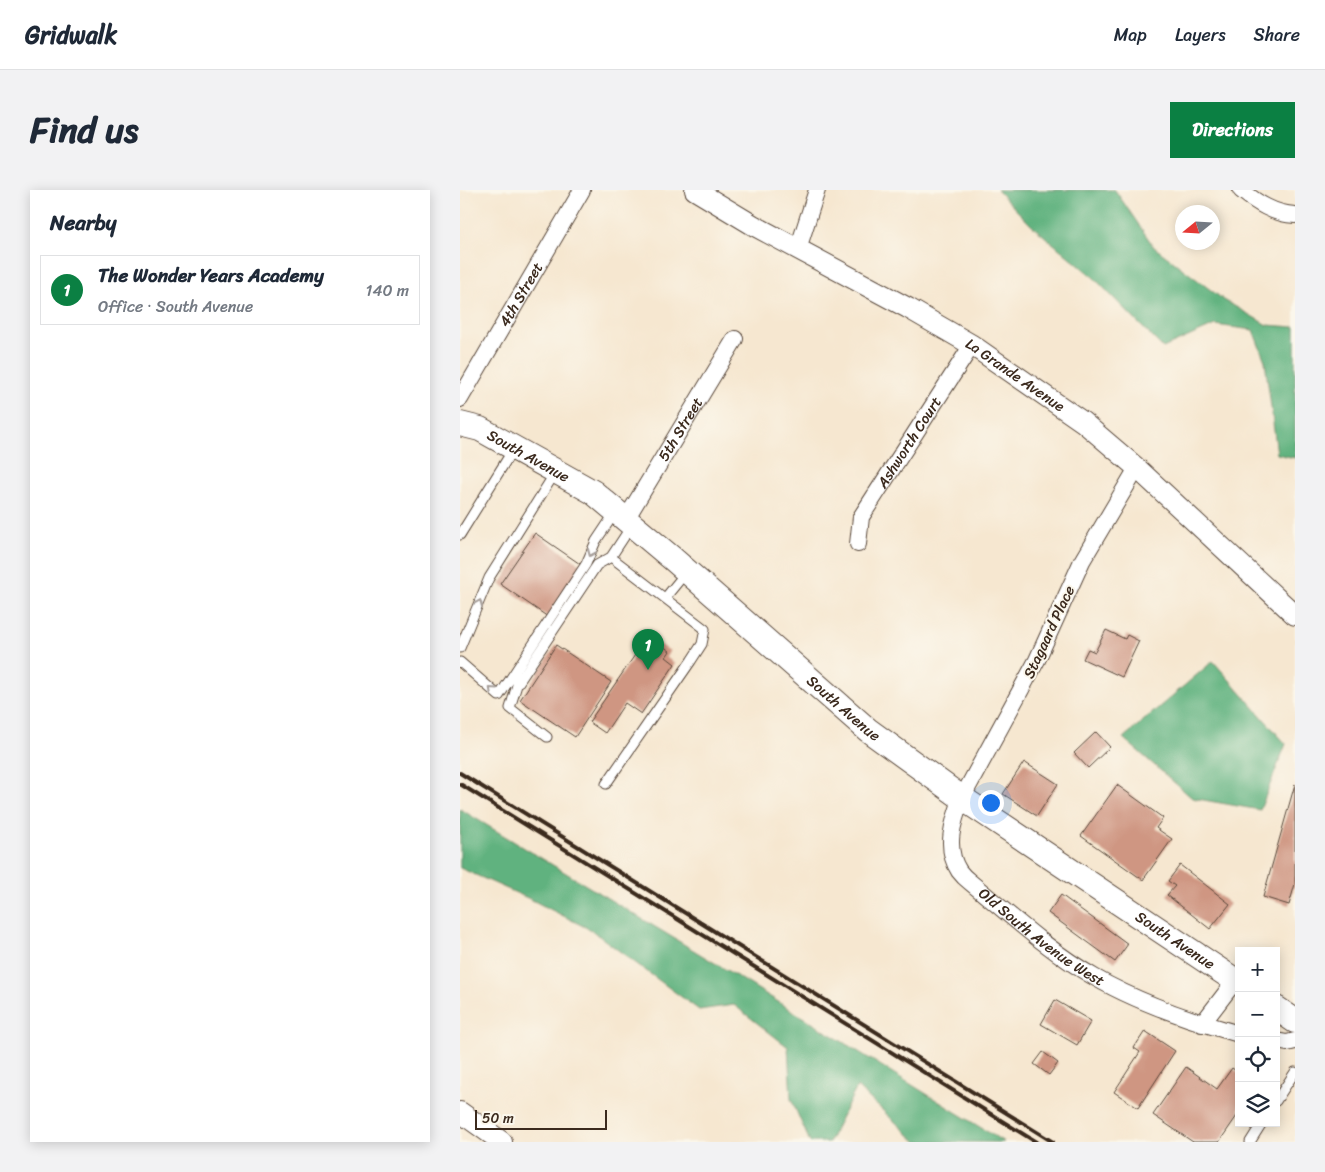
<!DOCTYPE html>
<meta charset="utf-8">
<style>
body{margin:0;font-family:Sriracha,sans-serif;background:#f2f2f3;color:#1f2937}
.controls{position:absolute;right:15px;bottom:15px;display:grid;overflow:hidden;border-radius:0px;box-shadow:0 2px 12px #0003}
.controls button{width:45px;height:45px;display:grid;place-items:center;padding:0;border:0;border-bottom:1px solid #e0e1e3;background:#fff;color:#1f2937;font:25px sans-serif}
.compass{position:absolute;left:715px;top:15px;width:45px;height:45px;border-radius:50%;background:#fff;box-shadow:0 2px 12px #0003;rotate:252deg}
.scale{position:absolute;left:15px;bottom:12px;width:132px;box-sizing:border-box;padding-left:5px;border:2px solid #3b2a1e;border-top:0;font-size:14px;line-height:18px;white-space:nowrap;color:#3b2a1e;-webkit-text-stroke:4px #fbf7ec;paint-order:stroke}
.you{position:absolute;left:530px;top:612px;width:18px;height:18px;margin:-12px;border:4px solid #fff;border-radius:50%;background:#1a73e8;box-shadow:0 0 0 8px #1a73e833}
.badge{display:grid;place-items:center;width:32px;height:32px;border-radius:50%;background:#0b8043;color:#fff;font-size:16px;font-weight:700}
.pin{position:absolute;translate:-50% -41px;filter:drop-shadow(0 1px 2px #0008)}
.pin::after{content:'';position:absolute;top:26px;width:18px;height:15px;background:inherit;clip-path:polygon(0 0,100% 0,50% 100%)}
.list{margin:0;padding:0;list-style:none}
h2{display:flex;justify-content:space-between;align-items:center;height:65px;margin:0;padding:0 20px;font-size:21px}
h2 small{font-size:16px;font-weight:400;color:#747a83}
.list li{display:grid;grid-template-columns:32px 1fr auto;gap:15px;align-items:center;box-sizing:border-box;height:70px;margin:0 10px 10px;padding:0 10px;border:1px solid #e0e1e3;border-radius:0px}
.list b{display:block;font-size:19px;white-space:nowrap}
.list p{margin:0;font-size:16px;white-space:nowrap;color:#747a83}
.list em{font-size:16px;font-style:normal;color:#747a83}
.icon{flex:none;width:28px;height:28px;fill:none;stroke:currentColor;stroke-width:2;stroke-linecap:round;stroke-linejoin:round}
.map{position:relative;flex:none;width:835px;height:952px;overflow:hidden;border-radius:0px}
header{display:flex;align-items:center;gap:30px;box-sizing:border-box;height:70px;padding:0 25px;background:#fff;border-bottom:1px solid #e0e1e3}
header strong{font-size:24px}
nav{display:flex;gap:28px;margin-inline-start:auto;font-size:18px}
.intro{display:flex;align-items:center;justify-content:space-between;box-sizing:border-box;height:120px;padding:0 30px}
h1{margin:0;font-size:35px}
.button{padding:12px 22px;border-radius:0px;background:#0b8043;color:#fff;font-size:18px;font-weight:700}
main{display:flex;gap:30px;padding:0 30px}
aside{flex:1;background:#fff;border-radius:0px;box-shadow:0 2px 12px #0003}
.map>svg:first-child{display:block}
</style>
<header>
<strong>Gridwalk</strong>
<nav><a>Map</a><a>Layers</a><a>Share</a></nav>
</header>
<div class="intro"><h1>Find us</h1><a class="button">Directions</a></div>
<main>
<aside>
<h2>Nearby<small></small></h2>
<ul class="list">
<li><span class="badge">1</span><div><b>The Wonder Years Academy</b><p>Office · South Avenue</p></div><em>140 m</em></li>
</ul>
</aside>
<div class="map">
<svg width="835" height="952" viewBox="0 0 835 952">
<rect width="100%" height="100%" fill="#fbf7ec"/>
<filter id="ink" filterUnits="userSpaceOnUse"><feTurbulence type="fractalNoise" baseFrequency=".02" numOctaves="2"/><feDisplacementMap in="SourceGraphic" scale="10" xChannelSelector="R" yChannelSelector="G"/><feConvolveMatrix kernelMatrix="1 2 1 2 8 2 1 2 1" color-interpolation-filters="sRGB"/></filter>
<filter id="wash" filterUnits="userSpaceOnUse"><feTurbulence type="fractalNoise" baseFrequency=".0096" numOctaves="4" result="noise"/><feDisplacementMap in="SourceGraphic" scale="20" xChannelSelector="R" yChannelSelector="G"/><feGaussianBlur stdDeviation="1.12" result="paint"/><feColorMatrix in="noise" values="0 0 0 0 0 0 0 0 0 0 0 0 0 0 0 0 0 1.4 0 .05"/><feComposite in="paint" operator="in"/></filter>
<g filter="url(#wash)">
<rect width="100%" height="100%" fill="#f6e7d0"/>
<path fill="#60b27f" stroke="#4e6e4e" d="M 537,0 L 655,0 L 694,57 L 764,110 L 807,135 L 835,137 L 835,268 L 817,264 L 805,171 L 793,140 L 755,135 L 703,158 L 633,87 L 571,35 Z
M 753,471 L 826,554 L 800,620 L 732,608 L 663,548 Z
M 0,619 L 283,790 L 544,952 L 457,952 L 397,897 L 369,952 L 350,952 L 331,909 L 328,857 L 274,815 L 239,820 L 131,740 L 72,710 L 0,678 Z"/>
<g id="blocks">
<path fill="#cf9682" d="M 75,343 L 123,376 L 88,427 L 40,394 Z
M 646,440 L 665,449 L 667,445 L 679,451 L 662,487 L 623,469 L 628,459 L 635,462 Z
M 188,446 L 210,461 L 206,467 L 215,474 L 181,524 L 165,513 L 145,543 L 129,532 Z
M 96,455 L 151,492 L 115,547 L 60,510 Z
M 636,542 L 650,557 L 628,578 L 614,563 Z
M 564,572 L 598,594 L 577,626 L 543,604 Z
M 835,594 L 835,694 L 829,715 L 803,707 Z
M 657,595 L 703,628 L 696,638 L 712,649 L 683,690 L 621,646 Z
M 720,675 L 770,714 L 750,739 L 707,705 L 715,696 L 708,691 Z
M 601,705 L 668,754 L 655,772 L 588,723 Z
M 595,810 L 631,831 L 617,855 L 581,834 Z
M 685,841 L 715,861 L 678,918 L 654,902 L 680,862 L 674,858 Z
M 583,862 L 598,873 L 589,885 L 574,874 Z
M 726,877 L 757,899 L 772,878 L 779,883 L 779,923 L 759,952 L 733,952 L 693,925 Z"/>
</g>
</g>
<g filter="url(#ink)">
<use href="#blocks" fill-opacity="0" stroke="#574639" stroke-width="1"/>
<g fill="none" stroke-linecap="round" stroke-linejoin="round">
<defs>
<path id="service" d="M 0,345 L 54,258
M 205,408 L 227,381
M 0,458 L 29,388 L 95,283
M 0,472 L 39,506 L 126,374 L 136,351 L 156,321
M 87,547 L 50,518 L 57,495 L 137,375 L 151,367
M 146,594 L 231,471 L 242,454 L 245,439 L 151,367 L 172,335
M 816,911 L 835,882
M 790,952 L 802,933"/>
<g id="minor">
<path d="M 781,0 C 797,13 814,24 835,25"/>
<path d="M 338,59 L 357,0"/>
<path id="s1" d="M 0,209 L 122,0"/>
<path id="s2" d="M 677,278 L 622,371 L 577,470 L 502,608 C 493,631 484,658 499,681 C 502,685 506,689 510,692 C 550,725 589,761 634,787 C 679,813 729,830 779,844"/>
<path id="s3" d="M 166,329 L 275,149"/>
<path id="s4" d="M 398,354 L 401,327 L 512,155"/>
<path d="M 742,834 L 775,791"/>
<path d="M 816,851 L 827,853 L 835,851"/>
</g>
<g id="tertiary">
<path id="s5" d="M 235,0 L 293,35 L 448,118 L 512,155 L 623,232 L 677,278 L 835,425"/>
<path d="M 0,922 L 42,952"/>
</g>
<g id="secondary">
<path id="s6" d="M 0,234 L 20,239 L 133,302 L 213,369 L 408,540 L 502,608 L 779,793"/>
<path d="M 816,818 L 835,831"/>
</g>
</defs>
<use href="#service" stroke="#574639" stroke-width="11"/>
<use href="#minor" stroke="#574639" stroke-width="18"/>
<use href="#tertiary" stroke="#574639" stroke-width="22"/>
<use href="#secondary" stroke="#574639" stroke-width="26"/>
<use href="#service" stroke="#fff" stroke-width="9"/>
<use href="#minor" stroke="#fff" stroke-width="16"/>
<use href="#tertiary" stroke="#fff" stroke-width="20"/>
<use href="#secondary" stroke="#fff" stroke-width="24"/>
<path stroke="#3b2a1e" stroke-width="4" d="M 0,583 L 593,952
M 0,594 L 576,952"/>
</g>
<defs><path id="oneway-chevron" d="M-2-3.5L2.5 0L-2 3.5" fill="none" stroke-width="1.6" stroke-linecap="round" stroke-linejoin="round" transform="scale(1.25)"/></defs>
<g stroke="#a79f9a">
<use href="#oneway-chevron" transform="translate(131 363) rotate(114)"/>
<use href="#oneway-chevron" transform="translate(19 413) rotate(-67)"/>
<use href="#oneway-chevron" transform="translate(32 500) rotate(-138)"/>
</g>
</g>
<g text-anchor="middle" stroke-width="4" stroke-linejoin="round" paint-order="stroke">
<g font-size="15" fill="#3b2a1e" stroke="#fbf7ec">
<text dy="5" stroke="none"><textPath href="#s1" startOffset="121">4th Street</textPath></text>
<text dy="5" stroke="none"><textPath href="#s5" startOffset="370">La Grande Avenue</textPath></text>
<text dy="5" stroke="none"><textPath href="#s3" startOffset="105">5th Street</textPath></text>
<text dy="5" stroke="none"><textPath href="#s4" startOffset="116">Ashworth Court</textPath></text>
<text dy="5" stroke="none"><textPath href="#s6" startOffset="76">South Avenue</textPath></text>
<text transform="translate(589 442) rotate(-65)" y="5">Stagaard Place</text>
<text dy="5" stroke="none"><textPath href="#s6" startOffset="481">South Avenue</textPath></text>
<text dy="5" stroke="none"><textPath href="#s2" startOffset="556">Old South Avenue West</textPath></text>
<text dy="5" stroke="none"><textPath href="#s6" startOffset="886">South Avenue</textPath></text>
</g>
</g>
</svg>
<div class="controls">
<button>+</button>
<button>−</button>
<button><svg class="icon" aria-label="locate" viewBox="0 0 24 24"><circle cx="12" cy="12" r="6"/><path d="M12 2v4M12 18v4M2 12h4M18 12h4"/></svg></button>
<button><svg class="icon" aria-label="layers" viewBox="0 0 24 24"><path d="M12 4l9 5-9 5-9-5zM3 14l9 5 9-5"/></svg></button>
</div>
<svg class="compass" viewBox="-18 -18 36 36"><path d="M0-13l5 13h-10z" fill="#e53935"/><path d="M0 13l5-13h-10z" fill="#747a83"/></svg>
<div class="scale">50 m</div>
<div class="you"></div>
<div class="pin badge" style="left:188px;top:480px">1</div>
</div>
</main>
